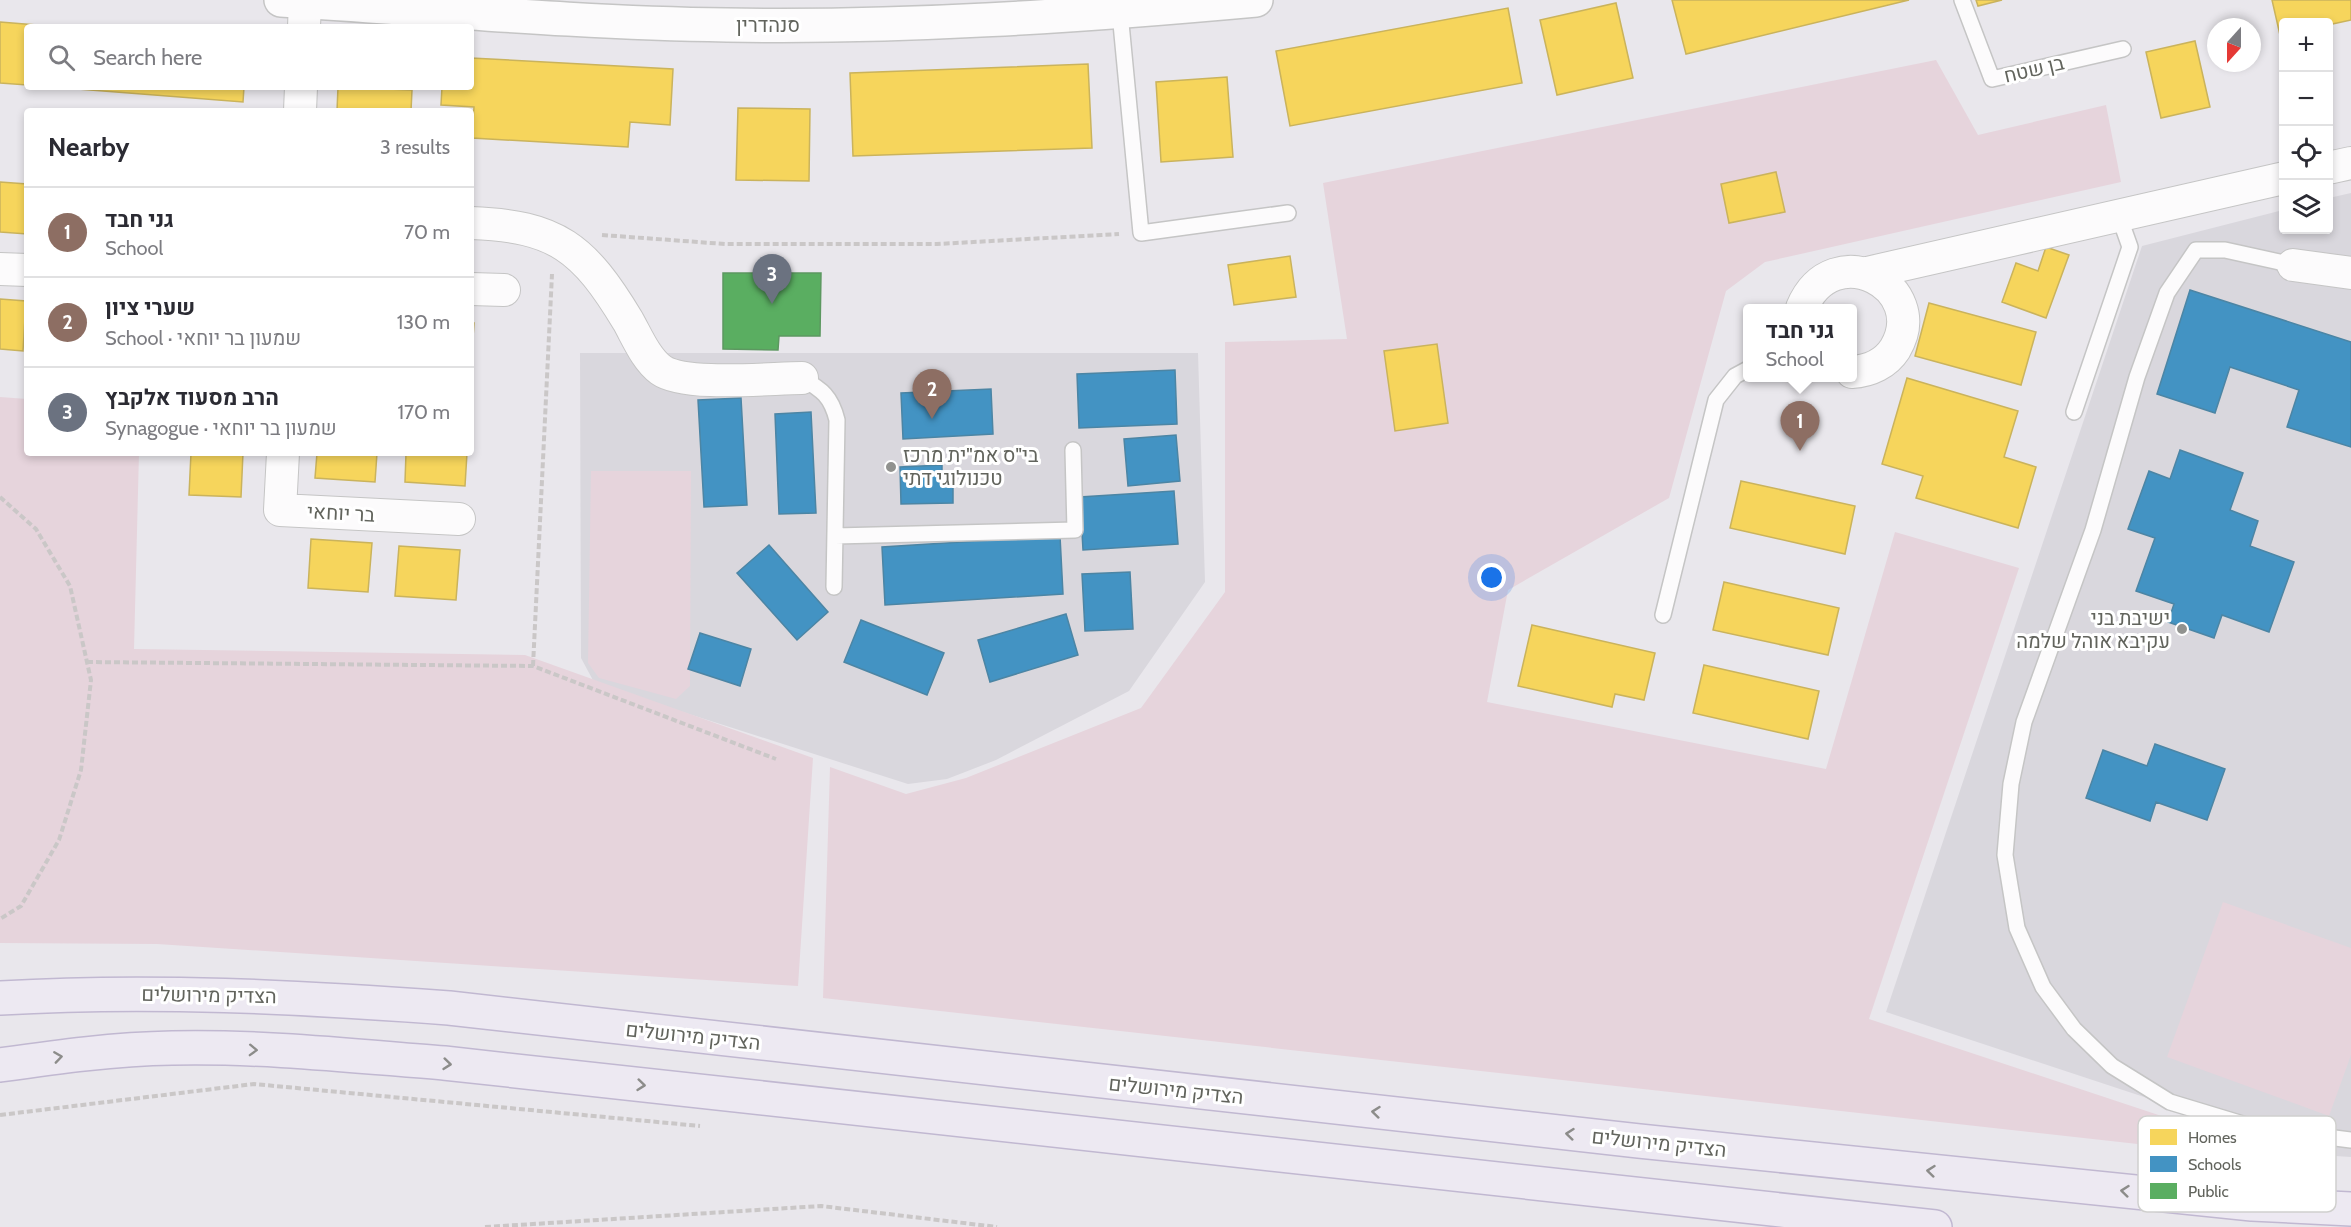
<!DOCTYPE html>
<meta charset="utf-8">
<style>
body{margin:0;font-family:Cabin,Heebo,sans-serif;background:#f2f2f3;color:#2b2b33}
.controls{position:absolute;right:18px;top:18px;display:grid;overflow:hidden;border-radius:6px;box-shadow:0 3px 9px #0003}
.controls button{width:54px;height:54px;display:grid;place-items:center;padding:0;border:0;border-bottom:2px solid #e1e1e2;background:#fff;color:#2b2b33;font:30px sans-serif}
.compass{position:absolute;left:2207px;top:18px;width:54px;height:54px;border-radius:50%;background:#fff;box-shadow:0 3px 9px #0003;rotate:201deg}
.you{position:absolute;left:1492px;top:578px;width:21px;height:21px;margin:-15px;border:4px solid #fff;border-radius:50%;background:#1a73e8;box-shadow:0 0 0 9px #1a73e833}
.badge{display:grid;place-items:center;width:39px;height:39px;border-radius:50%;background:#1a73e8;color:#fff;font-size:20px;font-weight:700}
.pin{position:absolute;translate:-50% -50px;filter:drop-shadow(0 2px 3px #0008)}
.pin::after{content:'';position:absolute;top:32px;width:21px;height:18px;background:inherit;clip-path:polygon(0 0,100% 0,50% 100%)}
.popup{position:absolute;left:1743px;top:304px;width:114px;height:78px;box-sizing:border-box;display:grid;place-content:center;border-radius:6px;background:#fff;filter:drop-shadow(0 2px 4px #0005);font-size:20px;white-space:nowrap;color:#7c7c81}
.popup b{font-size:22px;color:#2b2b33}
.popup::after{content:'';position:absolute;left:50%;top:100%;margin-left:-12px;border:12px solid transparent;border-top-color:#fff}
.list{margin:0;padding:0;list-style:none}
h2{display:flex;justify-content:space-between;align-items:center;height:78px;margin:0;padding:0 24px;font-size:26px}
h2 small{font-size:20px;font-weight:400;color:#7c7c81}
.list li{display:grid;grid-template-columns:39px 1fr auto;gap:18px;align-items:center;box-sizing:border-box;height:90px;padding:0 24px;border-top:2px solid #e1e1e2}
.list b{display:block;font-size:22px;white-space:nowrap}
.list p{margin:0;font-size:20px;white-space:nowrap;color:#7c7c81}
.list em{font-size:20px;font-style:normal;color:#7c7c81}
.icon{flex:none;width:33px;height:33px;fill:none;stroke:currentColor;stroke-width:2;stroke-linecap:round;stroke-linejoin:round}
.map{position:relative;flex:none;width:2351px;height:1227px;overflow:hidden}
.search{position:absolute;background:#fff;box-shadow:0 3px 9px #0003;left:24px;top:24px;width:450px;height:66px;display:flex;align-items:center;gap:15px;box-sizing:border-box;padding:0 21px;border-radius:6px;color:#7c7c81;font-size:22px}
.panel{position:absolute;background:#fff;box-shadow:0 3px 9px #0003;left:24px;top:108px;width:450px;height:348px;border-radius:6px}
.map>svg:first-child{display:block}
</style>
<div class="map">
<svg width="2351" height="1227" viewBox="0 0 2351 1227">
<rect width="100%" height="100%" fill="#e9e7ec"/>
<path fill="#d9d7dd" d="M 2351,193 L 2351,1157 L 2320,1155 L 1886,1012 L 2142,246 L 2283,210 L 2284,230 L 2328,230 L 2329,198 Z
M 580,353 L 1198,353 L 1205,582 L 1129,691 L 996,760 L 947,779 L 908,784 L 595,684 L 581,658 Z"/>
<path fill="#e6d4dc" d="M 1936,60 L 1978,135 L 2106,105 L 2121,182 L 1765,262 L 1726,291 L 1669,498 L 1508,590 L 1487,702 L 1826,769 L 1895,532 L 2019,568 L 1869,1019 L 2300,1162 L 823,998 L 830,767 L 906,794 L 966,778 L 1141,708 L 1225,592 L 1225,342 L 1347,339 L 1323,183 Z
M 0,397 L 27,399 L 27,453 L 139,453 L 134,649 L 525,655 L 813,758 L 798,986 L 157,944 L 0,943 Z
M 591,471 L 691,471 L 690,686 L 676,699 L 599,678 L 588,663 Z
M 2223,902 L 2351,948 L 2351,1055 L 2329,1116 L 2167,1057 Z"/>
<path fill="#f6d55c" stroke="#cab35c" stroke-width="1.5" d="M 1672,0 L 1909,0 L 1686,54 Z
M 1976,0 L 2002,0 L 1978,6 Z
M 2272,0 L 2351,0 L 2351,20 L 2328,25 L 2284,22 L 2284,34 L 2280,35 Z
M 1616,3 L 1633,78 L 1557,95 L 1540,20 Z
M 1508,8 L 1522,83 L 1290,126 L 1276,51 Z
M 0,22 L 62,27 L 27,27 L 27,85 L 0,83 Z
M 2195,41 L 2210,107 L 2161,118 L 2146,52 Z
M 471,58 L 673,69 L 670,125 L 630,122 L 628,147 L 472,138 L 474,107 L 441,105 L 442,87 L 471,87 Z
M 1088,64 L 1092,148 L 853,156 L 850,73 Z
M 1227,77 L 1233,157 L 1161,162 L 1156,82 Z
M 52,87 L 244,87 L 243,102 Z
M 338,87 L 412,90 L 411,111 L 337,111 Z
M 738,108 L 810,109 L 809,181 L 736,180 Z
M 1776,172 L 1785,212 L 1729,223 L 1721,184 Z
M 0,182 L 27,184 L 27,234 L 0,232 Z
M 2046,247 L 2069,255 L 2046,318 L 2002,302 L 2016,263 L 2038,271 Z
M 1290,256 L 1296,297 L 1234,305 L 1228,265 Z
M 0,299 L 26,301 L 23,351 L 0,349 Z
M 1929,303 L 2036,332 L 2021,385 L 1915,356 Z
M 471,323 L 474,323 L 471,366 Z
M 1437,344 L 1448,423 L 1395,431 L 1384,351 Z
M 1907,378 L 2018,411 L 2004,457 L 2036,467 L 2018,528 L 1916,498 L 1923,476 L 1882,464 Z
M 191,453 L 243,453 L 241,497 L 189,495 Z
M 317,453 L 377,453 L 375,482 L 315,478 Z
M 406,453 L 467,453 L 465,486 L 405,482 Z
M 1741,481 L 1855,506 L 1845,554 L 1730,528 Z
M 311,539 L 372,543 L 368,592 L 308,588 Z
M 399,546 L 460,550 L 456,600 L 395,596 Z
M 1724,582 L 1839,608 L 1828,655 L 1713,630 Z
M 1532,625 L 1655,653 L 1644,700 L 1615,694 L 1612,707 L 1518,686 Z
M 1704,665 L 1819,691 L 1808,739 L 1693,713 Z"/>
<path fill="#4393c3" stroke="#4c85a4" stroke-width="1.5" d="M 2190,290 L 2351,342 L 2351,447 L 2287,427 L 2299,390 L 2230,367 L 2215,413 L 2157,394 Z
M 1175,370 L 1177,424 L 1079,428 L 1077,374 Z
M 991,389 L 993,434 L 903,439 L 901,393 Z
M 741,398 L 747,505 L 704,507 L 698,400 Z
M 811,412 L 816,513 L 779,514 L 775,414 Z
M 1176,435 L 1180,481 L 1128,486 L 1124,439 Z
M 2180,450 L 2243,473 L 2230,510 L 2258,521 L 2250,546 L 2294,562 L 2269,632 L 2222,615 L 2214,638 L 2168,622 L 2174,604 L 2136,591 L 2155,538 L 2128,529 L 2149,471 L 2170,479 Z
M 942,465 L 942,483 L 953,483 L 953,503 L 901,504 L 900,467 Z
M 1174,491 L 1178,544 L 1083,550 L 1080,497 Z
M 1060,536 L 1063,594 L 885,605 L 882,547 Z
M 769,545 L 828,612 L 797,640 L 737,573 Z
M 1130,572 L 1133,629 L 1085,631 L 1082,574 Z
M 1066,614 L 1078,655 L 990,682 L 978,640 Z
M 861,620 L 944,653 L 927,695 L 844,662 Z
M 700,633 L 751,649 L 740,686 L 688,669 Z
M 2155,744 L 2225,769 L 2207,820 L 2156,802 L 2150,821 L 2086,798 L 2103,750 L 2147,766 Z"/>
<path fill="#5aae61" stroke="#5c9860" stroke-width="1.5" d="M 723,273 L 821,273 L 820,336 L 779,336 L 778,350 L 723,349 Z"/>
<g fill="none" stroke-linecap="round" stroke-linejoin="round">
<defs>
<path id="lane" d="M 1962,0 L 1992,79 L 2123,49
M 1120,13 L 1141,233 L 1288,213
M 2293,265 L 2225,250 L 2196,250 L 2167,293 L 2137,377 L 2093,530 L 2024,722 L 2011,784 L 2005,855 L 2017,928 L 2043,987 L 2074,1029 L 2112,1066 L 2170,1102 L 2256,1128 L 2351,1140
M 802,378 C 822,390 831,396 837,420 L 834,587
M 2074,412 L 2130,247 L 2119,216
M 835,536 L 1075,530 L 1073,450
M 1663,615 L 1716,400 L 1735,376 L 1748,369"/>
<path id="street" d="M 304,27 L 305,1
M 300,111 L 301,87
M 2328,168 L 2351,163
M 471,223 C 557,226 584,248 628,321 C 637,337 646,359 661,370 C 685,387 771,378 802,378
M 2293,265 L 2351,273
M 0,269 L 27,270
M 1867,273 L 2284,178
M 471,289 L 504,290
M 1802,308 C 1833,234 1932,287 1895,349 C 1886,363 1870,371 1852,372
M 283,453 L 280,510 L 459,519"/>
<path id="secondary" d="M 281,0 C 429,9 578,23 727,25 C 903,28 1080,16 1256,0"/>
<path id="primary" d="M 0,998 C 151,989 299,997 449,1008 L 1639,1141 L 2252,1204 L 2351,1209
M 0,1065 C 57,1057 114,1049 172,1048 C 263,1046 354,1056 444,1063 L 1935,1227"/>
</defs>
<use href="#lane" stroke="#c5c5c5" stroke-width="18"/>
<use href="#street" stroke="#c5c5c5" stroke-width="34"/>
<use href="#secondary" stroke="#c5c5c5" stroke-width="36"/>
<use href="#primary" stroke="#c1b8d1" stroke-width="36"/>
<path stroke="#cac7c7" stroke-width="4" stroke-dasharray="6 3" stroke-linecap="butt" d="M 602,235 L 725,244 L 937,244 L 1119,234
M 0,497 L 36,529 L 70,586 L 91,680 L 81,770 L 59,840 L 21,906 L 0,919
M 87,662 L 533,666 L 776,759
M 533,666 L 552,274
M 0,1115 L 254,1084 L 700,1126
M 485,1227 L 821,1206 L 997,1227"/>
<use href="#lane" stroke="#fcfbfc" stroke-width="15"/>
<use href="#street" stroke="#fcfbfc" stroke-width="32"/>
<use href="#secondary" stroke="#fcfbfc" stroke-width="33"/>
<use href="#primary" stroke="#ede9f2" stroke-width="33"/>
</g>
<defs><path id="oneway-chevron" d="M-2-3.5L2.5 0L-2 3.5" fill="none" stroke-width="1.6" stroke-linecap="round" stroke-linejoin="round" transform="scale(1.5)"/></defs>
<g stroke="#8c8c8a">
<use href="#oneway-chevron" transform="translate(253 1050) rotate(2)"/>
<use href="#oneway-chevron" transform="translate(58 1057) rotate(-8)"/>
<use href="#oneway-chevron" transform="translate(447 1064) rotate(6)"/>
<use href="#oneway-chevron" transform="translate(641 1085) rotate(6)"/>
<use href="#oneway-chevron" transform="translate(1376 1112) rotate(-174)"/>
<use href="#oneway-chevron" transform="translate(1570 1134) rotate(-174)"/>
<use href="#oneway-chevron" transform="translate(1931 1171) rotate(-174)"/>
<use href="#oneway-chevron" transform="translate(2125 1191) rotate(-174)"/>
</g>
<g fill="#91928f" stroke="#fff" stroke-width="2">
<circle cx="891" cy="467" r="6"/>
<circle cx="2182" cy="629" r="6"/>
</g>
<g text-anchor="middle" stroke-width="6" stroke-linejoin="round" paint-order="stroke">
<g font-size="20" fill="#62645d" stroke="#fff">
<text x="768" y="32">סנהדרין</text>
<text transform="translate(2034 69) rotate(-13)" y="7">בן שטח</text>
<text transform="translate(341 513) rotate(3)" y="7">בר יוחאי</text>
<text transform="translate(209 995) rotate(1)" y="7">הצדיק מירושלים</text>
<text transform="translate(693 1036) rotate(6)" y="7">הצדיק מירושלים</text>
<text transform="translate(1176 1090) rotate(6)" y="7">הצדיק מירושלים</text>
<text transform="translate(1659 1143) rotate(6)" y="7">הצדיק מירושלים</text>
</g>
<g font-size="20" fill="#62645d" stroke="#fff" text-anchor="start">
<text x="903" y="462">בי"ס אמ"ית מרכז<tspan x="903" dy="23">טכנולוגי דתי</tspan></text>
<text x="2170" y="625" text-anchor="end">ישיבת בני<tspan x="2170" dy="23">עקיבא אוהל שלמה</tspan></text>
</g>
</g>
<rect x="2138" y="1116" width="198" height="96" rx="9" fill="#fff" stroke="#d0d0ce" stroke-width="1.5"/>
<rect x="2150" y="1129" width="27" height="16" fill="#f6d55c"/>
<rect x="2150" y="1156" width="27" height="16" fill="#4393c3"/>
<rect x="2150" y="1183" width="27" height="16" fill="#5aae61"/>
<g font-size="16" fill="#62645d">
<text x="2188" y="1143">Homes</text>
<text x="2188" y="1170">Schools</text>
<text x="2188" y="1197">Public</text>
</g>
</svg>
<div class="controls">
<button>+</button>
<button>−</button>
<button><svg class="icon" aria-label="locate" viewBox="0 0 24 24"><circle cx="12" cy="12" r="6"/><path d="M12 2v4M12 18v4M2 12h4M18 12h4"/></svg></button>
<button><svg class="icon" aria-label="layers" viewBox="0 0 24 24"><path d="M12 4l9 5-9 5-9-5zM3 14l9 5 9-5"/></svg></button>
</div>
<svg class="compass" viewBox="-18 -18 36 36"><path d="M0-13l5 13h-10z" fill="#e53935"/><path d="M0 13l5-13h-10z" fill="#7c7c81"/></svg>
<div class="you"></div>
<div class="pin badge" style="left:1800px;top:451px;background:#8d6e63">1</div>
<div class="popup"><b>גני חבד</b>School</div>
<div class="pin badge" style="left:932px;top:419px;background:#8d6e63">2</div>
<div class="pin badge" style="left:772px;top:304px;background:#6b7280">3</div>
<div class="search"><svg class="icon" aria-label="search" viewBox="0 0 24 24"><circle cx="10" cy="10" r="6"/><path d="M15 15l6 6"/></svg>Search here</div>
<section class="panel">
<h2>Nearby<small>3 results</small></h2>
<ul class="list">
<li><span class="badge" style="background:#8d6e63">1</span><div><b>גני חבד</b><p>School</p></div><em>70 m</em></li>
<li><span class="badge" style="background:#8d6e63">2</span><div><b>שערי ציון</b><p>School · שמעון בר יוחאי</p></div><em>130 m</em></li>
<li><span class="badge" style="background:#6b7280">3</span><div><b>הרב מסעוד אלקבץ</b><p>Synagogue · שמעון בר יוחאי</p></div><em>170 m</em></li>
</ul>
</section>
</div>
